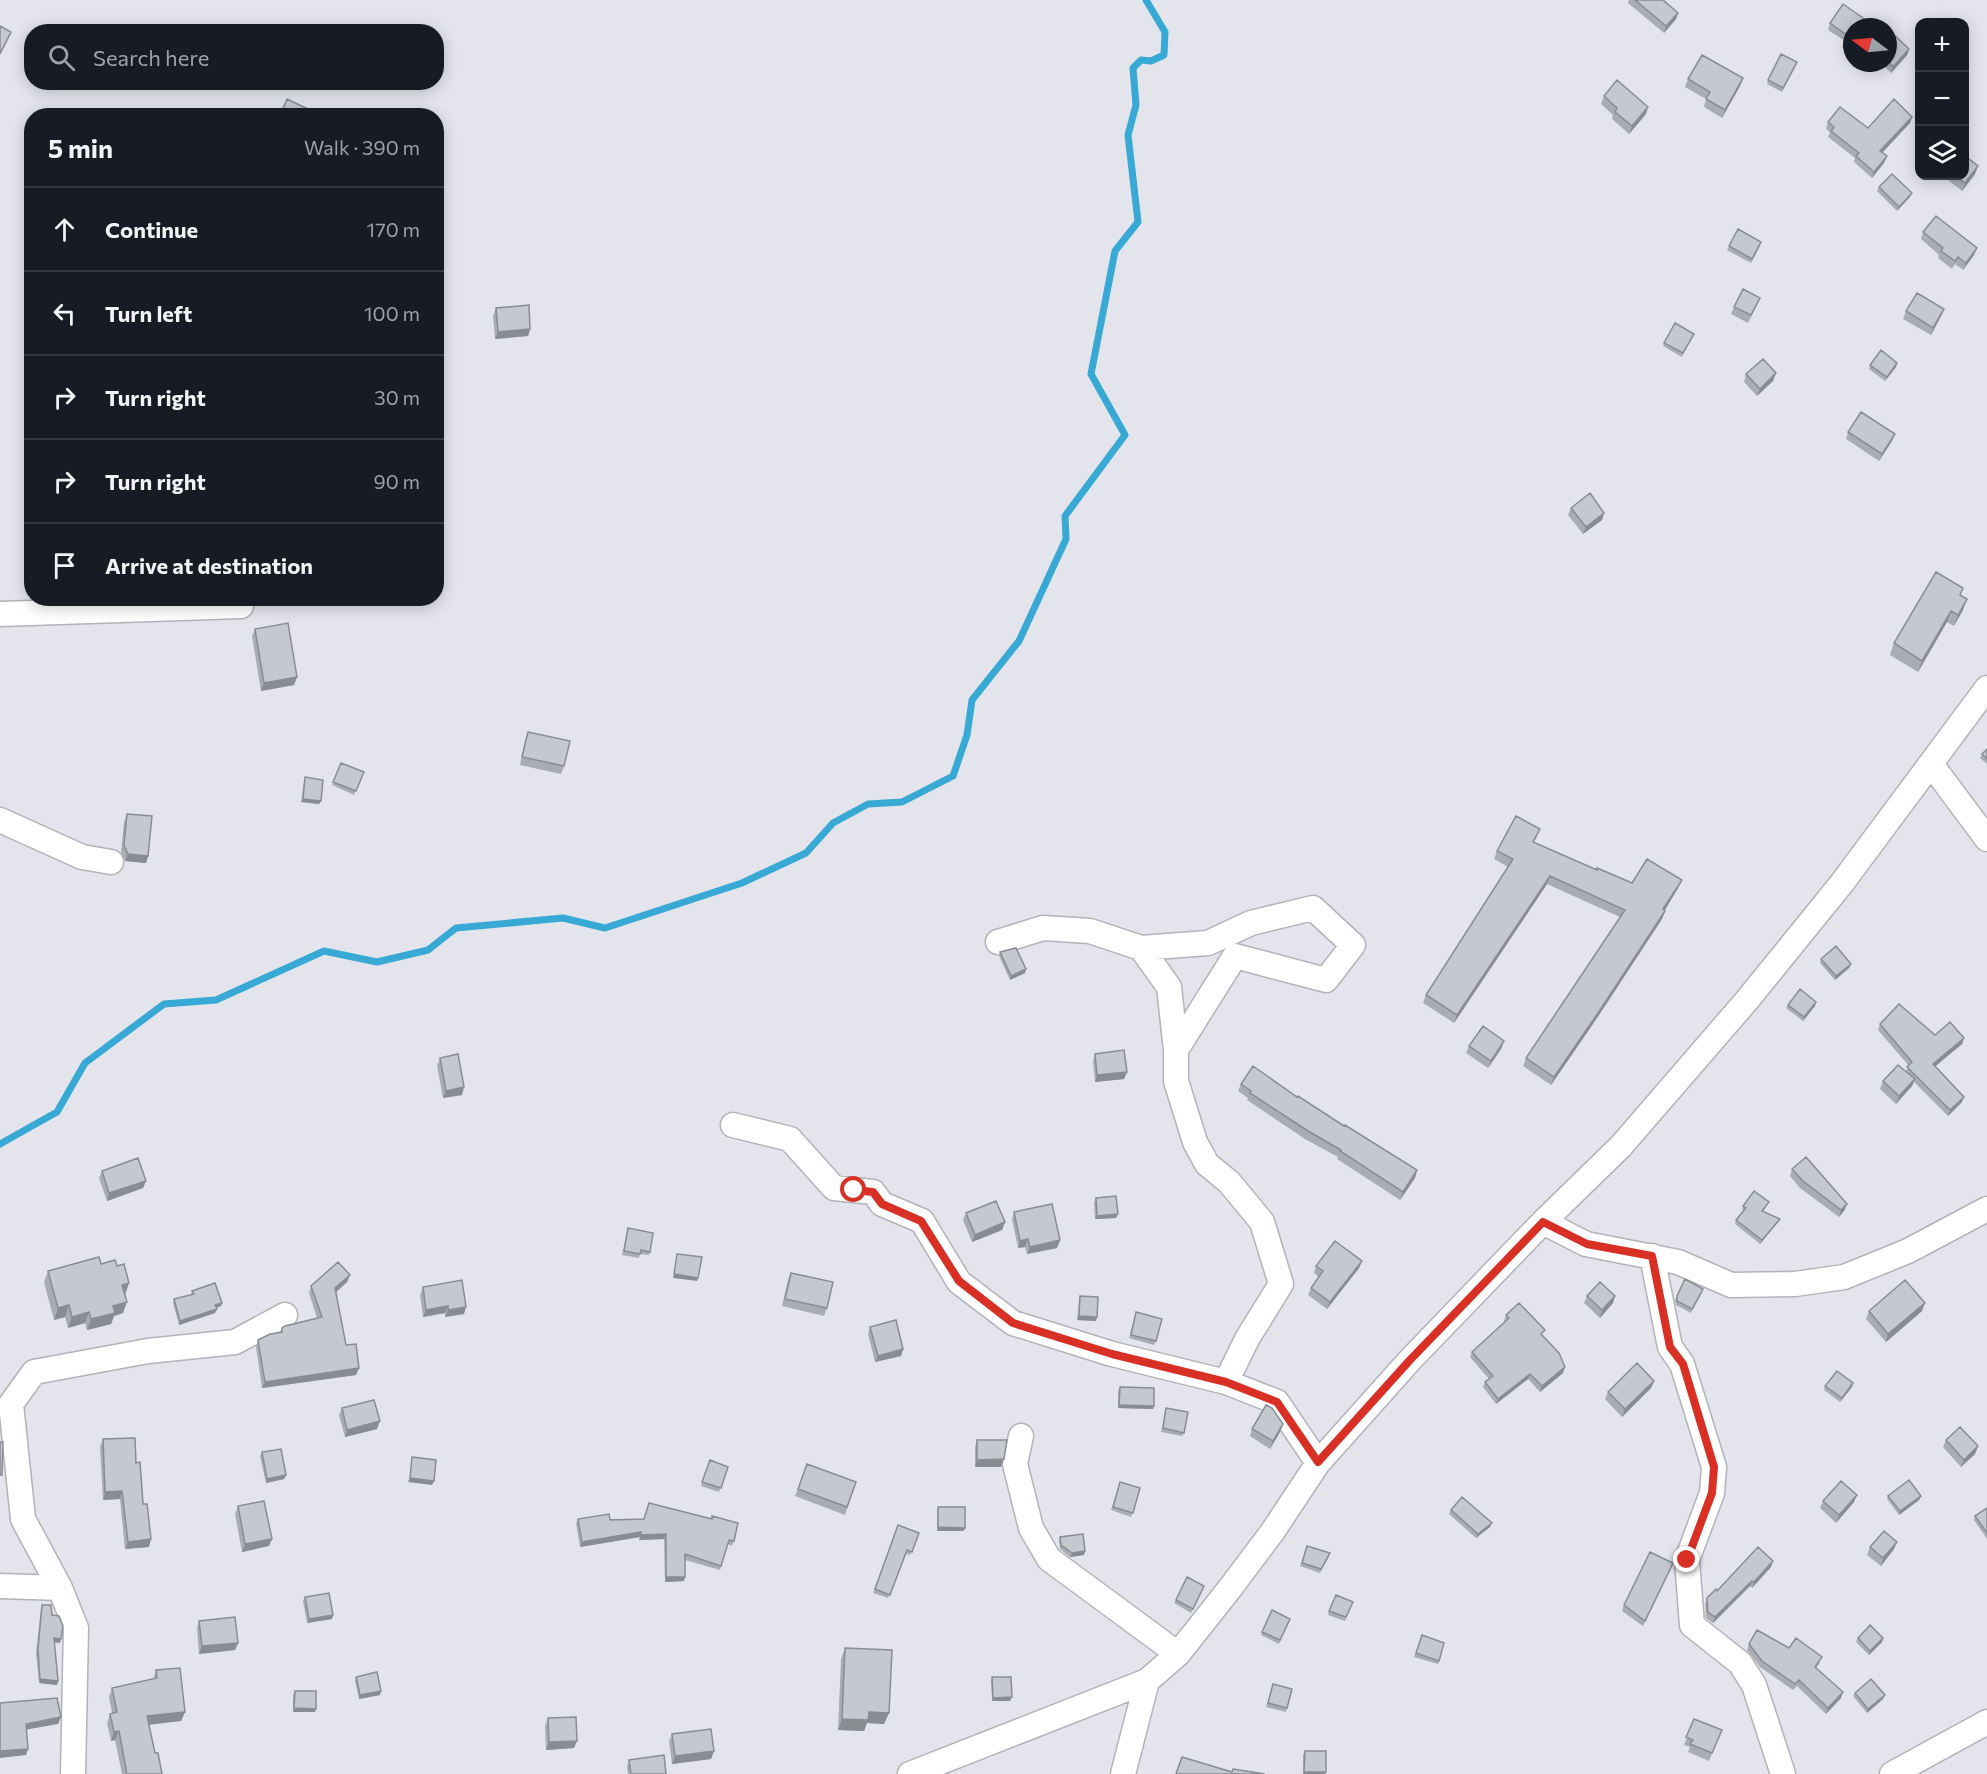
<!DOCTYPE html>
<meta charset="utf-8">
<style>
body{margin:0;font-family:Commissioner,sans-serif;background:#242831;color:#f1f3f6}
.controls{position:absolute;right:18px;top:18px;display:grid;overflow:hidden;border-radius:12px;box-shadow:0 3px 15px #0003}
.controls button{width:54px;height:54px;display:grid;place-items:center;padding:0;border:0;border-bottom:2px solid #363941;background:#171b24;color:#f1f3f6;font:30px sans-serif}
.compass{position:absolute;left:1843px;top:18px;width:54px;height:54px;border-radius:50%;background:#171b24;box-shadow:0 3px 15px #0003;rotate:286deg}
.stop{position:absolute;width:18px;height:18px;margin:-14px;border:4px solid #d93025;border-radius:50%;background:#fff}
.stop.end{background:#d93025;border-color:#fff;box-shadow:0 2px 6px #0008}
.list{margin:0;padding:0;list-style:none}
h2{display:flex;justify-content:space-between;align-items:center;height:78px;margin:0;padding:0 24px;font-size:26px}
h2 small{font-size:20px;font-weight:400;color:#9ea1a6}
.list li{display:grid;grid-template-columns:39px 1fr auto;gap:18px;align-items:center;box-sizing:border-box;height:84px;padding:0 24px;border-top:2px solid #363941}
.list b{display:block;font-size:22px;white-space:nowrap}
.list em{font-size:20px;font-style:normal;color:#9ea1a6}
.icon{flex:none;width:33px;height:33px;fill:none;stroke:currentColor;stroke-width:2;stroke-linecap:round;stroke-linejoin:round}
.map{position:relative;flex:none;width:1987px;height:1774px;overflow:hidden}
.search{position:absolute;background:#171b24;box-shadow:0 3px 15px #0003;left:24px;top:24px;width:420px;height:66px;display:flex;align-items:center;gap:15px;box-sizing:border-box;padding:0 21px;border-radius:24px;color:#9ea1a6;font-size:22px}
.panel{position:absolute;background:#171b24;box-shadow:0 3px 15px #0003;left:24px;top:108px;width:420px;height:498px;border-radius:24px}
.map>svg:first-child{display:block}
</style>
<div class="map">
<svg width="1987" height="1774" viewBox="0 0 1987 1774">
<rect width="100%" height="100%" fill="#e4e5ec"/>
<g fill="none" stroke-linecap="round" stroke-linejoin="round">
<path stroke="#37a9d4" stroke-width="7" d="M 0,1144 L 57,1112 L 85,1063 L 164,1004 L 216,1000 L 324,951 L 377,962 L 428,950 L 456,928 L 563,918 L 605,928 L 742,883 L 806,853 L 833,823 L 868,804 L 902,802 L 953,776 L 967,735 L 972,700 L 1019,641 L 1066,539 L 1065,516 L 1125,435 L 1091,374 L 1115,251 L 1138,222 L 1128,135 L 1136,105 L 1133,68 L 1141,60 L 1151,61 L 1164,55 L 1165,32 L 1146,0"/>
<defs>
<path id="minor" d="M 0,614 L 241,606
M 1931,764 L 1987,839
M 0,820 L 82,857 L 111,862
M 998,942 L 1043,928 L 1090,931 L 1141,948 L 1169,987 L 1176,1050 L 1176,1081 L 1195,1142 L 1207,1164 L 1229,1182 L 1262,1222 L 1281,1284 L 1247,1339 L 1226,1382
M 1141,948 L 1208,943 L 1251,923 L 1313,908 L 1353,945 L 1326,980 L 1235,956 L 1176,1050
M 733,1125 L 790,1139 L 834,1188 L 873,1192 L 882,1204 L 922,1221 L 959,1282 L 1013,1323 L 1112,1354 L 1226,1382 L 1277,1402 L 1318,1463
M 1543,1222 L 1586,1244 L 1678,1262 L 1731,1285 L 1795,1284 L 1844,1277 L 1908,1251 L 1987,1209
M 1652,1256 L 1670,1347 L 1682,1364 L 1714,1467 L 1712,1493 L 1687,1560 L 1692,1625 L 1740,1663 L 1754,1685 L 1783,1774
M 1021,1436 L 1015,1464 L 1031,1528 L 1049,1559 L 1178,1654
M 0,1586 L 60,1588
M 73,1774 L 76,1628 L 60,1588 L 23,1519 L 11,1404 L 34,1372 L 148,1351 L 235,1342 L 285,1315
M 910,1774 L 1147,1681 L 1178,1654 L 1231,1587 L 1273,1531 L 1318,1463 L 1410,1360 L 1543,1222 L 1621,1146 L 1748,999 L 1842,883 L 1987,688
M 1123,1774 L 1147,1681
M 1892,1774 L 1987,1722"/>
</defs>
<use href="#minor" stroke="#b2b3ba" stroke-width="27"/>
<use href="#minor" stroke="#fff" stroke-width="24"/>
</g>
<path fill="#a9adb3" d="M 1629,0 L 1663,0 L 1678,13 L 1676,19 L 1664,33 L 1628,3 Z
M 1830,23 L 1852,27 L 1852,54 L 1842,47 L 1845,41 L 1828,30 Z
M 1888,35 L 1909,49 L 1907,55 L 1891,73 L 1881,63 L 1888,63 Z
M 1796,66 L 1782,92 L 1767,84 L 1768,80 Z
M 1743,78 L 1740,86 L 1722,118 L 1704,107 L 1706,99 L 1685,87 L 1688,79 Z
M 1604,96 L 1646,114 L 1629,134 L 1612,119 L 1613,115 L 1601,104 Z
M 1912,117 L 1910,123 L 1882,153 L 1887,156 L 1884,163 L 1872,178 L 1854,162 L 1855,158 L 1828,137 L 1830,132 L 1826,129 L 1828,122 L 1868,128 Z
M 1975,174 L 1962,191 L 1943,176 L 1965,176 Z
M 1879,187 L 1910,197 L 1897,211 L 1877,191 Z
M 1923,232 L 1974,255 L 1963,270 L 1955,264 L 1952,269 L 1938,258 L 1939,255 L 1921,239 Z
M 1729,246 L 1760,246 L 1751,263 L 1727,250 Z
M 1757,305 L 1748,323 L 1731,314 L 1734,307 Z
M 496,308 L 530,329 L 528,336 L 495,339 L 493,316 Z
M 1944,309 L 1941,316 L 1931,335 L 1903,319 L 1906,311 Z
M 1694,334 L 1682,357 L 1663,346 L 1664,343 Z
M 1897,363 L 1896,367 L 1885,381 L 1869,369 L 1870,365 Z
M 1776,373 L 1773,381 L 1757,396 L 1744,382 L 1746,374 Z
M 1848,432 L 1895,434 L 1892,441 L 1879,461 L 1846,439 Z
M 1571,508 L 1604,513 L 1602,520 L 1583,534 L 1568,515 Z
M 1961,595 L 1963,610 L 1954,626 L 1947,622 L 1918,672 L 1890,655 L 1894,643 Z
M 255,629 L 297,677 L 294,685 L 261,691 L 252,636 Z
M 528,732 L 564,766 L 561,774 L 520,765 L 525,740 Z
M 1987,749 L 1987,764 L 1980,758 L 1982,754 Z
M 341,763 L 364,772 L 354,795 L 332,785 Z
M 305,777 L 321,801 L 319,804 L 301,802 L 304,781 Z
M 127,814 L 148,856 L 146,863 L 125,861 L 121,852 L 124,822 Z
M 1537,837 L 1534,842 L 1597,870 L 1632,883 L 1678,888 L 1665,910 L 1662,919 L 1597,1018 L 1551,1085 L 1523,1066 L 1526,1058 L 1620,917 L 1547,884 L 1454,1023 L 1423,1003 L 1426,995 L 1508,867 L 1494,859 L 1497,851 Z
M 1000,952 L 1025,973 L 1010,980 L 999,956 Z
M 1821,959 L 1851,964 L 1849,968 L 1835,980 L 1820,963 Z
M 1788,1005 L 1815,1006 L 1803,1021 L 1786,1008 Z
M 1880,1024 L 1935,1035 L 1964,1038 L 1962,1044 L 1935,1066 L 1962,1102 L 1948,1116 L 1914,1082 L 1912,1086 L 1896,1104 L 1880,1089 L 1883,1081 L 1906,1071 L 1909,1066 L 1878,1030 Z
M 1504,1041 L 1501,1049 L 1488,1068 L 1466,1053 L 1469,1046 Z
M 1095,1054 L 1127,1072 L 1124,1079 L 1095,1082 L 1093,1061 Z
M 440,1058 L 462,1095 L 443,1098 L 437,1066 Z
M 1241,1084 L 1297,1097 L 1417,1170 L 1415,1178 L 1400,1200 L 1337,1159 L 1338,1157 L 1305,1139 L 1247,1100 L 1248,1098 L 1238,1091 Z
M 1792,1169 L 1847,1204 L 1844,1211 L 1839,1217 L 1800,1188 L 1790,1176 Z
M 102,1171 L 146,1181 L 143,1188 L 107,1201 L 99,1178 Z
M 1096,1198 L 1118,1214 L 1116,1218 L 1095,1219 L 1094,1202 Z
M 1767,1205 L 1763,1212 L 1778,1222 L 1760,1244 L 1735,1224 L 1736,1220 L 1744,1211 L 1742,1209 L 1743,1206 Z
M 1014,1212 L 1060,1240 L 1057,1248 L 1027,1254 L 1025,1247 L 1018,1248 L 1012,1219 Z
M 966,1213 L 1005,1222 L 1002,1230 L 972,1242 L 963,1220 Z
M 628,1228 L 650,1252 L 649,1255 L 640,1254 L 639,1258 L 622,1255 Z
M 1362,1261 L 1359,1268 L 1327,1309 L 1308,1295 L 1311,1288 L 1319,1277 L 1314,1273 L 1316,1266 Z
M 101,1264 L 125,1295 L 123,1313 L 114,1316 L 111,1324 L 87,1330 L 85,1323 L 68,1328 L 65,1317 L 54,1320 L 44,1282 L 48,1271 Z
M 791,1273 L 827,1308 L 824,1316 L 782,1306 L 788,1280 Z
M 350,1275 L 347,1282 L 336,1292 L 346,1345 L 359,1368 L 356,1375 L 262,1388 L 256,1347 L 258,1340 L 280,1332 L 282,1328 L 317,1318 L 309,1293 L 311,1286 Z
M 423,1287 L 464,1314 L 445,1317 L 445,1313 L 423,1317 L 420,1295 Z
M 192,1291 L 222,1303 L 221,1306 L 216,1308 L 215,1313 L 179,1325 L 173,1303 L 174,1299 L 191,1295 Z
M 1702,1293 L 1691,1313 L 1676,1305 L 1675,1300 L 1677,1296 Z
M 1080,1296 L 1096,1321 L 1077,1320 L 1079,1300 Z
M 1587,1296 L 1613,1303 L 1600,1318 L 1584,1303 Z
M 1869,1311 L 1922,1311 L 1886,1342 L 1866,1319 Z
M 1506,1315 L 1543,1336 L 1563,1373 L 1540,1392 L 1528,1379 L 1496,1404 L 1483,1387 L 1485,1382 L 1489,1379 L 1470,1357 L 1472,1352 L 1505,1322 L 1504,1321 Z
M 1135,1316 L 1156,1341 L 1154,1345 L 1129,1338 Z
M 870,1327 L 903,1349 L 901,1356 L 875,1362 L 868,1334 Z
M 1654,1381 L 1651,1388 L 1622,1417 L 1605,1399 L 1608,1392 Z
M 1825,1386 L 1852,1387 L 1840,1402 L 1824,1390 Z
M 1120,1387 L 1153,1409 L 1118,1408 L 1118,1391 Z
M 342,1408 L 377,1429 L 345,1437 L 339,1415 Z
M 1166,1408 L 1184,1433 L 1182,1436 L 1161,1432 Z
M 1283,1424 L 1280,1432 L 1270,1449 L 1250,1436 L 1252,1429 Z
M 103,1439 L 136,1463 L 149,1547 L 125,1549 L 120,1499 L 103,1500 L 100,1447 Z
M 977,1440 L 1001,1467 L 975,1467 L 975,1447 Z
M 1946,1440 L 1978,1446 L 1975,1454 L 1961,1467 L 1943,1447 Z
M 262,1452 L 286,1475 L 284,1479 L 266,1483 L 260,1456 Z
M 710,1460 L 728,1467 L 719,1492 L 701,1486 Z
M 807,1464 L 856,1482 L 845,1515 L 795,1496 Z
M 1120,1482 L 1140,1488 L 1131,1517 L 1111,1510 Z
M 1888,1496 L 1921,1496 L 1919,1500 L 1899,1515 L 1887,1499 Z
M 1823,1501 L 1854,1502 L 1836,1523 L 1820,1508 Z
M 649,1503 L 734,1541 L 732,1546 L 728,1544 L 720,1570 L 685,1560 L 684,1581 L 665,1582 L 664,1539 L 639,1540 L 640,1537 L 580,1547 L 576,1523 L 578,1519 L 644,1519 Z
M 238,1506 L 272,1539 L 269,1546 L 242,1552 L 235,1514 Z
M 938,1507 L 964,1531 L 937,1531 L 937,1511 Z
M 1987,1508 L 1987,1539 L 1974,1520 L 1975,1516 Z
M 1451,1510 L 1492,1523 L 1490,1527 L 1476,1538 L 1449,1514 Z
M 898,1525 L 919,1533 L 910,1555 L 906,1554 L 888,1598 L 873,1593 Z
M 1060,1537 L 1085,1551 L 1084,1555 L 1070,1557 L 1060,1549 L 1059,1541 Z
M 1307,1546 L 1329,1557 L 1320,1573 L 1300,1566 Z
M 1870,1547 L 1894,1549 L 1881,1566 L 1867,1555 Z
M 1673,1563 L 1671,1568 L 1643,1626 L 1622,1611 L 1624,1605 Z
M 1771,1567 L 1752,1588 L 1750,1586 L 1713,1623 L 1706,1618 L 1705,1604 L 1707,1598 L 1717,1591 Z
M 1204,1586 L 1191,1613 L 1174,1603 L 1176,1600 Z
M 305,1597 L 333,1615 L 332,1619 L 307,1623 L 303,1601 Z
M 1353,1602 L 1345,1621 L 1328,1615 L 1329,1611 Z
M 42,1605 L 52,1615 L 60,1643 L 54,1642 L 58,1681 L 57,1685 L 39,1683 L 36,1653 L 41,1609 Z
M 1272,1610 L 1289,1622 L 1279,1644 L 1261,1635 Z
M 199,1621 L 238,1643 L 235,1650 L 199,1654 L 197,1628 Z
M 1422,1635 L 1444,1643 L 1438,1664 L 1414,1657 Z
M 1858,1638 L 1883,1638 L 1882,1642 L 1869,1655 L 1856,1642 Z
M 1749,1644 L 1789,1648 L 1820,1663 L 1816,1668 L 1841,1698 L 1826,1714 L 1797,1686 L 1793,1690 L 1760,1667 L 1747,1650 Z
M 845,1648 L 889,1713 L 884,1724 L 867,1723 L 864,1731 L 838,1730 L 841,1659 Z
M 156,1670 L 185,1712 L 181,1721 L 149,1725 L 155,1753 L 162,1774 L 122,1774 L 115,1740 L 111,1741 L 107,1723 L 110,1714 L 112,1713 L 109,1697 L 112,1688 L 153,1679 Z
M 356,1677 L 381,1691 L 380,1695 L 359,1699 L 355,1681 Z
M 992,1677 L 1012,1697 L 1010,1701 L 992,1701 L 991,1681 Z
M 1273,1684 L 1292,1689 L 1286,1712 L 1266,1707 Z
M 295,1691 L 315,1712 L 293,1712 L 293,1695 Z
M 1855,1693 L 1885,1695 L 1883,1699 L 1867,1713 L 1853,1696 Z
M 548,1718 L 574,1748 L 546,1750 L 545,1726 Z
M 1694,1719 L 1722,1730 L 1709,1761 L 1688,1752 L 1690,1747 L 1684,1745 Z
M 672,1734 L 714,1751 L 711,1759 L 672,1764 L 669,1741 Z
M 1305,1751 L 1326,1772 L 1325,1774 L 1303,1774 L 1303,1755 Z
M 629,1760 L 666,1774 L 628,1774 L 627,1767 Z"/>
<path fill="#898d92" d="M 1678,13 L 1676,19 L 1664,33 L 1666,26 Z
M 1909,49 L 1907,55 L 1891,73 L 1893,67 Z
M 1743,78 L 1740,86 L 1722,118 L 1725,110 Z
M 1648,107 L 1646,114 L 1629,134 L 1632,126 Z
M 1912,117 L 1910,123 L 1878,157 L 1880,151 Z
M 1887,156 L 1884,163 L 1872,178 L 1874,172 Z
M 1978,166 L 1975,174 L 1962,191 L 1965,183 Z
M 1912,193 L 1910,197 L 1897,211 L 1899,207 Z
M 1977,248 L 1974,255 L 1963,270 L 1966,263 Z
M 1944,309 L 1941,316 L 1931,335 L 1933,328 Z
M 530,329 L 528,336 L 495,339 L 498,332 Z
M 1897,363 L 1896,367 L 1885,381 L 1887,377 Z
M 1776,373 L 1773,381 L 1757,396 L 1760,389 Z
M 1895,434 L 1892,441 L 1879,461 L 1882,454 Z
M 1604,513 L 1602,520 L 1583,534 L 1586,527 Z
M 1967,599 L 1963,610 L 1954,626 L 1958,615 Z
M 1951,611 L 1947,622 L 1918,672 L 1922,661 Z
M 297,677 L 294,685 L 261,691 L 264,683 Z
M 303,799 L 321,801 L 319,804 L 301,802 Z
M 128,854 L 148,856 L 146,863 L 125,861 Z
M 1550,876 L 1547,884 L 1454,1023 L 1457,1015 Z
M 1682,880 L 1678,888 L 1660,918 L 1663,909 Z
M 1665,911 L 1662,919 L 1597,1018 L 1551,1085 L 1554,1077 Z
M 1851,964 L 1849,968 L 1835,980 L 1836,976 Z
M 1026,969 L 1025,973 L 1010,980 L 1011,976 Z
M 1816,1002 L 1815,1006 L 1803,1021 L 1804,1017 Z
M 1964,1038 L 1962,1044 L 1931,1070 L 1933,1064 Z
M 1504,1041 L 1501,1049 L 1488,1068 L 1491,1061 Z
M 1127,1072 L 1124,1079 L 1095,1082 L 1097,1075 Z
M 1915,1079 L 1912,1086 L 1896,1104 L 1899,1096 Z
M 464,1087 L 462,1095 L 443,1098 L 446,1091 Z
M 1964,1097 L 1962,1102 L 1948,1116 L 1950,1110 Z
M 1417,1170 L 1415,1178 L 1400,1200 L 1403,1192 Z
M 146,1181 L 143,1188 L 107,1201 L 109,1193 Z
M 1847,1204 L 1844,1211 L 1839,1217 L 1841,1210 Z
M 1118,1214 L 1116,1218 L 1095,1219 L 1097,1216 Z
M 1780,1219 L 1778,1222 L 1760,1244 L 1762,1240 Z
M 1005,1222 L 1002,1230 L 972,1242 L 975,1235 Z
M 1028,1239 L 1025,1247 L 1018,1248 L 1020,1241 Z
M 1060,1240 L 1057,1248 L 1027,1254 L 1030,1247 Z
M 1362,1261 L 1359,1268 L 1327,1309 L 1330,1302 Z
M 674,1274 L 698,1278 L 697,1281 L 673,1278 Z
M 350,1275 L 347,1282 L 333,1295 L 335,1288 Z
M 129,1283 L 125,1295 L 122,1285 Z
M 1615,1296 L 1613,1303 L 1600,1318 L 1602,1310 Z
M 127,1302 L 123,1313 L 114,1316 L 111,1324 L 87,1330 L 91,1319 L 113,1306 Z
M 222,1303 L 221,1306 L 214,1309 L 215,1305 Z
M 1925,1303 L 1922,1311 L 1886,1342 L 1888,1334 Z
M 69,1305 L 65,1317 L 54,1320 L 58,1308 Z
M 448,1306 L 445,1313 L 423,1317 L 426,1310 Z
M 466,1307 L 464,1314 L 445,1317 L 448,1310 Z
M 217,1309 L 215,1313 L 179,1325 L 180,1321 Z
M 89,1312 L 85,1323 L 68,1328 L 72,1317 Z
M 1079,1316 L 1097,1317 L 1096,1321 L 1077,1320 Z
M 903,1349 L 901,1356 L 875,1362 L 878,1356 Z
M 1565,1367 L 1563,1373 L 1540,1392 L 1542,1386 Z
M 359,1368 L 356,1375 L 262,1388 L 265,1382 Z
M 1530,1374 L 1528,1379 L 1496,1404 L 1498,1399 Z
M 1654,1381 L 1651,1388 L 1622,1417 L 1625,1409 Z
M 1853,1383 L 1852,1387 L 1840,1402 L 1842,1398 Z
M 1119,1405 L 1154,1406 L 1153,1409 L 1118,1408 Z
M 380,1421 L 377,1429 L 345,1437 L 347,1430 Z
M 1283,1424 L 1280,1432 L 1270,1449 L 1273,1441 Z
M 1978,1446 L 1975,1454 L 1961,1467 L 1964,1460 Z
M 1004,1459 L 1001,1467 L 975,1467 L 977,1460 Z
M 286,1475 L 284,1479 L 266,1483 L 267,1479 Z
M 410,1478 L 434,1481 L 432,1485 L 408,1482 Z
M 122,1491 L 120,1499 L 103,1500 L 105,1492 Z
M 1857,1495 L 1854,1502 L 1836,1523 L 1839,1515 Z
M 1921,1496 L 1919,1500 L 1899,1515 L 1900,1511 Z
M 1492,1523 L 1490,1527 L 1476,1538 L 1478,1534 Z
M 938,1527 L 965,1528 L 964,1531 L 937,1531 Z
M 641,1532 L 640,1537 L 580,1547 L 582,1542 Z
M 666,1534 L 664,1539 L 639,1540 L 641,1535 Z
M 151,1539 L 149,1547 L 125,1549 L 128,1542 Z
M 272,1539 L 269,1546 L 242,1552 L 245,1544 Z
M 1897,1542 L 1894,1549 L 1881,1566 L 1883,1558 Z
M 1085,1551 L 1084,1555 L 1070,1557 L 1072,1553 Z
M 1773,1561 L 1771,1567 L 1752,1588 L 1754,1582 Z
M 666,1577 L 685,1577 L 684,1581 L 665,1582 Z
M 1752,1581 L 1750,1586 L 1713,1623 L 1715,1617 Z
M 333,1615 L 332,1619 L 307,1623 L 309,1619 Z
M 54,1638 L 61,1639 L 60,1643 L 53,1642 Z
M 1883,1638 L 1882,1642 L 1869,1655 L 1870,1651 Z
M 238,1643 L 235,1650 L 199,1654 L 202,1646 Z
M 40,1679 L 58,1681 L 57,1685 L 39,1683 Z
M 381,1691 L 380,1695 L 359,1699 L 360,1695 Z
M 1843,1692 L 1841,1698 L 1826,1714 L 1828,1708 Z
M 1885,1695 L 1883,1699 L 1867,1713 L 1868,1709 Z
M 1012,1697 L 1010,1701 L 992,1701 L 993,1698 Z
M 294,1708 L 316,1709 L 315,1712 L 293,1712 Z
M 185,1712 L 181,1721 L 144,1725 L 147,1716 Z
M 869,1712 L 889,1713 L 884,1724 L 867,1723 L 864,1731 L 838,1730 L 842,1719 Z
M 61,1717 L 58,1724 L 24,1730 L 26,1724 Z
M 119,1731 L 115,1740 L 111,1741 L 114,1732 Z
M 577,1741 L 574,1748 L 546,1750 L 549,1742 Z
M 28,1749 L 26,1755 L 0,1758 L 0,1751 Z
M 714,1751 L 711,1759 L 672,1764 L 675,1756 Z
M 1304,1772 L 1326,1772 L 1325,1774 L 1304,1774 Z"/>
<path fill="#c4c9d0" stroke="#898d92" stroke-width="1.5" d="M 1635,0 L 1663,0 L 1678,13 L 1666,26 Z
M 1843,4 L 1876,27 L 1852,27 L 1852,46 L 1844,41 L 1848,36 L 1830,23 Z
M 0,26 L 11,32 L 0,54 Z
M 1891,32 L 1909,49 L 1893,67 L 1888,61 L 1888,35 Z
M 1781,54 L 1797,62 L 1783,88 L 1768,80 Z
M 1702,55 L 1743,78 L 1725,110 L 1706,99 L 1710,92 L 1688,79 Z
M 1617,80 L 1648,107 L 1632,126 L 1615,112 L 1617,108 L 1604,96 Z
M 287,99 L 308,109 L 304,116 L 280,116 Z
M 1894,99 L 1912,117 L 1880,151 L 1887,156 L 1874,172 L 1856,156 L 1859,153 L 1831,131 L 1834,127 L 1828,122 L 1840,107 L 1868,128 Z
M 1965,156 L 1978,166 L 1965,183 L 1955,176 L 1965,176 Z
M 1892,174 L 1912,193 L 1899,207 L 1879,187 Z
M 1936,216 L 1977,248 L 1966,263 L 1958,257 L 1955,261 L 1941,251 L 1943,248 L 1923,232 Z
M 1738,229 L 1761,242 L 1752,259 L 1729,246 Z
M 1743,289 L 1760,298 L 1751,315 L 1734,307 Z
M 1917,293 L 1944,309 L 1933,328 L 1906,311 Z
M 529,305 L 530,329 L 498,332 L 496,308 Z
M 1675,323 L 1694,334 L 1683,353 L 1664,343 Z
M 1881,350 L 1897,363 L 1887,377 L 1870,365 Z
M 1763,359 L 1776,373 L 1760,389 L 1746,374 Z
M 1861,412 L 1895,434 L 1882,454 L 1848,432 Z
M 1590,493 L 1604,513 L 1586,527 L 1571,508 Z
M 1936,572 L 1963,588 L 1960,595 L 1967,599 L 1958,615 L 1951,611 L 1922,661 L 1894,643 Z
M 288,623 L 297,677 L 264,683 L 255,629 Z
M 528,732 L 570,741 L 564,766 L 522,757 Z
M 1987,749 L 1987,759 L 1982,754 Z
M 341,763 L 364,772 L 356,791 L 333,782 Z
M 305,777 L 323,780 L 321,801 L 303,799 Z
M 127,814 L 152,816 L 148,856 L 128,854 L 124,845 Z
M 1516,816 L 1540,829 L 1533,842 L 1597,870 L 1597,868 L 1632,883 L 1647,859 L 1682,880 L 1663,909 L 1665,911 L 1600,1010 L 1554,1077 L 1526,1058 L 1625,910 L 1550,876 L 1457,1015 L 1426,995 L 1513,859 L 1497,851 Z
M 1836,946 L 1851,964 L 1836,976 L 1821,959 Z
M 1016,948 L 1026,969 L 1011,976 L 1000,952 Z
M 1800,989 L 1816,1002 L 1804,1017 L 1788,1005 Z
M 1899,1004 L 1935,1035 L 1950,1022 L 1964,1038 L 1933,1064 L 1964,1097 L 1950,1110 L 1907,1067 L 1912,1062 L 1880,1024 Z
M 1483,1026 L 1504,1041 L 1491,1061 L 1469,1046 Z
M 1124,1050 L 1127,1072 L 1097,1075 L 1095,1054 Z
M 458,1054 L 464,1087 L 446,1091 L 440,1058 Z
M 1898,1065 L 1915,1079 L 1899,1096 L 1883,1081 Z
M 1253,1066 L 1297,1097 L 1298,1096 L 1344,1126 L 1345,1125 L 1417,1170 L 1403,1192 L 1340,1151 L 1341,1150 L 1308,1131 L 1250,1093 L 1251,1091 L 1241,1084 Z
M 1806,1157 L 1847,1204 L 1841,1210 L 1803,1181 L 1792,1169 Z
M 138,1158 L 146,1181 L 109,1193 L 102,1171 Z
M 1754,1191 L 1769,1202 L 1762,1211 L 1780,1219 L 1762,1240 L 1736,1220 L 1746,1208 L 1743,1206 Z
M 1116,1196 L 1118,1214 L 1097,1216 L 1096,1198 Z
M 996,1201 L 1005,1222 L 975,1235 L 966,1213 Z
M 1052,1204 L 1060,1240 L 1030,1247 L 1028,1239 L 1020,1241 L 1014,1212 Z
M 628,1228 L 653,1233 L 650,1252 L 641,1250 L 640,1254 L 624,1251 Z
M 1335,1241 L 1362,1261 L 1330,1302 L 1311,1288 L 1323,1271 L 1316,1266 Z
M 677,1254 L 702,1257 L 698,1278 L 674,1274 Z
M 99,1257 L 101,1264 L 115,1260 L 117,1266 L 124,1264 L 129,1283 L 122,1285 L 127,1302 L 113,1306 L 115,1313 L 91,1319 L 89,1312 L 72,1317 L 69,1305 L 58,1308 L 48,1271 Z
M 338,1262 L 350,1275 L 335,1288 L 346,1345 L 356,1344 L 359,1368 L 265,1382 L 258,1340 L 270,1334 L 282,1332 L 282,1328 L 285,1326 L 322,1317 L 311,1286 Z
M 791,1273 L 833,1282 L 827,1308 L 785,1299 Z
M 1685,1279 L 1703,1289 L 1692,1309 L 1677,1301 L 1677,1296 Z
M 462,1280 L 466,1307 L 448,1310 L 448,1306 L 426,1310 L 423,1287 Z
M 1905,1280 L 1925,1303 L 1888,1334 L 1869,1311 Z
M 1600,1282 L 1615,1296 L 1602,1310 L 1587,1296 Z
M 215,1283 L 222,1303 L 215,1305 L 217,1309 L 180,1321 L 174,1299 L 194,1294 L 192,1291 Z
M 1080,1296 L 1098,1297 L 1097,1317 L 1079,1316 Z
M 1519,1303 L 1545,1330 L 1541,1334 L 1559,1353 L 1565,1367 L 1542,1386 L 1530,1374 L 1498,1399 L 1485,1382 L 1493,1376 L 1472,1352 L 1509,1318 L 1506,1315 Z
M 1136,1312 L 1162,1319 L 1156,1341 L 1131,1335 Z
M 896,1320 L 903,1349 L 878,1356 L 870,1327 Z
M 1637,1363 L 1654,1381 L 1625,1409 L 1608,1392 Z
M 1837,1371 L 1853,1383 L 1842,1398 L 1825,1386 Z
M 1120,1387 L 1154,1388 L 1154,1406 L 1119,1405 Z
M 374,1400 L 380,1421 L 347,1430 L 342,1408 Z
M 1266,1405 L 1272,1408 L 1283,1424 L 1273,1441 L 1252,1429 Z
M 1166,1408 L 1188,1412 L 1184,1433 L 1163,1428 Z
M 1960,1427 L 1978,1446 L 1964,1460 L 1946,1440 Z
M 135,1438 L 136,1463 L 140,1462 L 143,1504 L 147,1504 L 151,1539 L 128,1542 L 122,1491 L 105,1492 L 103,1439 Z
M 977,1440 L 1007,1440 L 1004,1459 L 977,1460 Z
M 0,1442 L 3,1442 L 2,1475 L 0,1475 Z
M 281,1449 L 286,1475 L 267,1479 L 262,1452 Z
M 412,1457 L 436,1460 L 434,1481 L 410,1478 Z
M 710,1460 L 728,1467 L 721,1488 L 702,1482 Z
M 807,1464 L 856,1482 L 847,1507 L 798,1489 Z
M 1909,1480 L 1921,1496 L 1900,1511 L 1888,1496 Z
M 1841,1481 L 1857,1495 L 1839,1515 L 1823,1501 Z
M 1120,1482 L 1140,1488 L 1133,1513 L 1113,1507 Z
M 1462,1497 L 1492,1523 L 1478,1534 L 1451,1510 Z
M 264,1501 L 272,1539 L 245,1544 L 238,1506 Z
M 649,1503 L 712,1519 L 712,1516 L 738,1523 L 734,1541 L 729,1540 L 721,1566 L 685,1554 L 685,1577 L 666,1577 L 666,1534 L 641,1535 L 641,1532 L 582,1542 L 578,1519 L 609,1514 L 610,1520 L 644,1519 Z
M 938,1507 L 965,1507 L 965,1528 L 938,1527 Z
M 1987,1508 L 1987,1533 L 1975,1516 Z
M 898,1525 L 919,1533 L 912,1552 L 907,1550 L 890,1595 L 875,1589 Z
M 1884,1531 L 1897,1542 L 1883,1558 L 1870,1547 Z
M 1083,1534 L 1085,1551 L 1072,1553 L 1061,1545 L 1060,1537 Z
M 1307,1546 L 1330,1553 L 1321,1569 L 1302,1563 Z
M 1758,1547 L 1773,1561 L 1754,1582 L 1752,1581 L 1715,1617 L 1708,1612 L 1707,1598 L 1716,1589 L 1717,1591 Z
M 1650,1552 L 1673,1563 L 1645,1621 L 1624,1605 Z
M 1187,1577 L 1204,1586 L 1193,1609 L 1176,1600 Z
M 329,1593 L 333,1615 L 309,1619 L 305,1597 Z
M 1336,1595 L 1353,1602 L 1346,1617 L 1329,1611 Z
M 42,1605 L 51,1605 L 52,1615 L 59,1616 L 63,1626 L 61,1639 L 54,1638 L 58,1681 L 40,1679 L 38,1649 Z
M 1272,1610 L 1290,1619 L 1280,1640 L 1262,1632 Z
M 235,1617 L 238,1643 L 202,1646 L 199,1621 Z
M 1870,1625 L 1883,1638 L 1870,1651 L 1858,1638 Z
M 1757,1630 L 1789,1648 L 1796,1638 L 1822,1657 L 1815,1667 L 1843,1692 L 1828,1708 L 1799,1680 L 1795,1684 L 1762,1661 L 1749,1644 Z
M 1422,1635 L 1444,1643 L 1439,1661 L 1416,1653 Z
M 845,1648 L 892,1650 L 889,1713 L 869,1712 L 868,1720 L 842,1719 Z
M 180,1668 L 185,1712 L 147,1716 L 155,1753 L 158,1753 L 162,1774 L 127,1774 L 119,1731 L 114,1732 L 110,1714 L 117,1712 L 112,1688 L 157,1678 L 156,1670 Z
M 377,1672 L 381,1691 L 360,1695 L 356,1677 Z
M 992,1677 L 1011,1677 L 1012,1697 L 993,1698 Z
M 1871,1679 L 1885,1695 L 1868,1709 L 1855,1693 Z
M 1273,1684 L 1292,1689 L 1287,1708 L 1268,1703 Z
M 295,1691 L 316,1691 L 316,1709 L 294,1708 Z
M 57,1698 L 61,1717 L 26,1724 L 28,1749 L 0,1751 L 0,1703 Z
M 576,1717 L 577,1741 L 549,1742 L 548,1718 Z
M 1694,1719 L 1722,1730 L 1712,1753 L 1690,1744 L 1693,1740 L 1686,1737 Z
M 711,1729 L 714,1751 L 675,1756 L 672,1734 Z
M 1305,1751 L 1326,1751 L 1326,1772 L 1304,1772 Z
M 664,1755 L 666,1774 L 631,1774 L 629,1760 Z
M 1182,1757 L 1232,1772 L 1233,1769 L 1265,1774 L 1176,1774 Z"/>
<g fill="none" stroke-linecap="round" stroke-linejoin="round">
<path stroke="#d93025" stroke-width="8" d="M 854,1190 L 873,1192 L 882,1204 L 921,1221 L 959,1281 L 1013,1323 L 1112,1354 L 1226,1382 L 1277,1402 L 1318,1462 L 1410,1360 L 1543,1222 L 1587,1244 L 1652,1256 L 1670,1347 L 1683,1364 L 1714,1467 L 1712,1493 L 1687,1560"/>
</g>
</svg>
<div class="controls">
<button>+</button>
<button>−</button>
<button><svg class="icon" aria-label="layers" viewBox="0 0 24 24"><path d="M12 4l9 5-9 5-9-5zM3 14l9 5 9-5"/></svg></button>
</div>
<svg class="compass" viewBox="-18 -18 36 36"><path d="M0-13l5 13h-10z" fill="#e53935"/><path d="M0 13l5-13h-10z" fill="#9ea1a6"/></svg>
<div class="stop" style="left:854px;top:1190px"></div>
<div class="stop end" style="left:1687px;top:1560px"></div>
<div class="search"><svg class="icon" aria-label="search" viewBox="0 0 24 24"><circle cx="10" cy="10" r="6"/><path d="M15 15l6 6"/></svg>Search here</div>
<section class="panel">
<h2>5 min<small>Walk · 390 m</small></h2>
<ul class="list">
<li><svg class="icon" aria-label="ahead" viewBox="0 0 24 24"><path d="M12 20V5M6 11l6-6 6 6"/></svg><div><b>Continue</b></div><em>170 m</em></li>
<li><svg class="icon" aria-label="left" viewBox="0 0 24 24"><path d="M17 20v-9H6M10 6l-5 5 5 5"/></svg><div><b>Turn left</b></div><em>100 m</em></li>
<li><svg class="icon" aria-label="right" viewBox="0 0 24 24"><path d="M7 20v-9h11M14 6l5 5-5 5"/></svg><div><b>Turn right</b></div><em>30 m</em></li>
<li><svg class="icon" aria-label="right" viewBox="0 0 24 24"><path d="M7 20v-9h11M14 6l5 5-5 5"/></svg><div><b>Turn right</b></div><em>90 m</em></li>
<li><svg class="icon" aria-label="arrive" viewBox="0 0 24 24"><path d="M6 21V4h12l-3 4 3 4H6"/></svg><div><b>Arrive at destination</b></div></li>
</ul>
</section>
</div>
